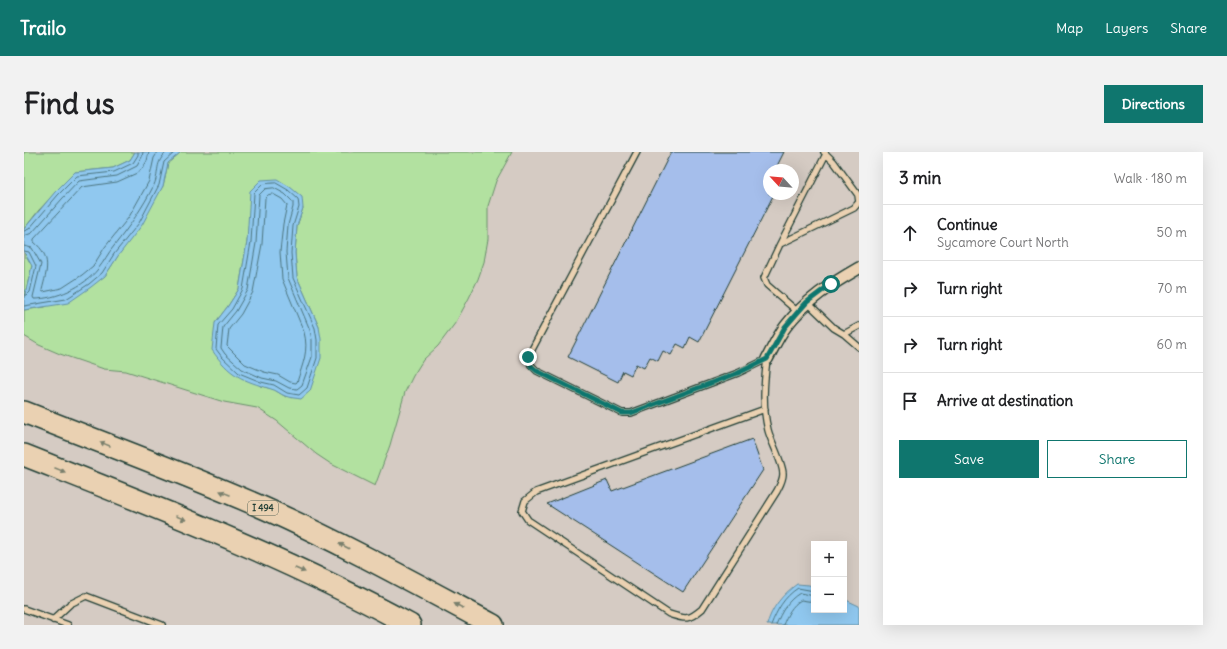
<!DOCTYPE html>
<meta charset="utf-8">
<style>
body{margin:0;font-family:Delius,sans-serif;background:#f2f2f2;color:#202124}
.controls{position:absolute;right:12px;bottom:12px;display:grid;overflow:hidden;border-radius:0px;box-shadow:0 4px 16px #0002}
.controls button{width:36px;height:36px;display:grid;place-items:center;padding:0;border:0;border-bottom:1px solid #e0e0e0;background:#fff;color:#202124;font:20px sans-serif}
.compass{position:absolute;left:739px;top:12px;width:36px;height:36px;border-radius:50%;background:#fff;box-shadow:0 4px 16px #0002;rotate:296deg}
.stop{position:absolute;width:12px;height:12px;margin:-9px;border:3px solid #0f766e;border-radius:50%;background:#fff}
.stop.end{background:#0f766e;border-color:#fff;box-shadow:0 1px 4px #0008}
.list{margin:0;padding:0;list-style:none}
h2{display:flex;justify-content:space-between;align-items:center;height:52px;margin:0;padding:0 16px;font-size:17px}
h2 small{font-size:13px;font-weight:400;color:#757577}
.list li{display:grid;grid-template-columns:26px 1fr auto;gap:12px;align-items:center;box-sizing:border-box;height:56px;padding:0 16px;border-top:1px solid #e0e0e0}
.list b{display:block;font-size:15px;white-space:nowrap}
.list p{margin:0;font-size:13px;white-space:nowrap;color:#757577}
.list em{font-size:13px;font-style:normal;color:#757577}
.actions{display:flex;gap:8px;padding:12px 16px}
.actions a{flex:1;padding:9px 0;border:1px solid #0f766e;border-radius:0px;text-align:center;font-size:14px;color:#0f766e}
.actions .main{background:#0f766e;color:#fff}
.icon{flex:none;width:22px;height:22px;fill:none;stroke:currentColor;stroke-width:2;stroke-linecap:round;stroke-linejoin:round}
.map{position:relative;flex:none;width:835px;height:473px;overflow:hidden;border-radius:0px}
header{display:flex;align-items:center;gap:24px;box-sizing:border-box;height:56px;padding:0 20px;background:#0f766e;color:#fff}
header strong{font-size:19px}
nav{display:flex;gap:22px;margin-inline-start:auto;font-size:14px}
.intro{display:flex;align-items:center;justify-content:space-between;box-sizing:border-box;height:96px;padding:0 24px}
h1{margin:0;font-size:28px}
.button{padding:10px 18px;border-radius:0px;background:#0f766e;color:#fff;font-size:14px;font-weight:700}
main{display:flex;gap:24px;padding:0 24px}
aside{flex:1;background:#fff;border-radius:0px;box-shadow:0 4px 16px #0002}
.map>svg:first-child{display:block}
</style>
<header>
<strong>Trailo</strong>
<nav><a>Map</a><a>Layers</a><a>Share</a></nav>
</header>
<div class="intro"><h1>Find us</h1><a class="button">Directions</a></div>
<main>
<div class="map">
<svg width="835" height="473" viewBox="0 0 835 473">
<rect width="100%" height="100%" fill="#d5cbc3"/>
<filter id="ink" filterUnits="userSpaceOnUse"><feTurbulence type="fractalNoise" baseFrequency=".025" numOctaves="2"/><feDisplacementMap in="SourceGraphic" scale="8" xChannelSelector="R" yChannelSelector="G"/><feConvolveMatrix kernelMatrix="1 2 1 2 8 2 1 2 1" color-interpolation-filters="sRGB"/></filter>
<g filter="url(#ink)">
<path fill="#b2e1a0" stroke="#688f6a" fill-rule="evenodd" d="M 0,0 L 111,0 L 106,8 L 89,16 L 51,20 L 15,58 L 0,77 Z
M 157,0 L 488,0 L 472,29 L 464,54 L 464,87 L 460,110 L 454,127 L 445,146 L 432,170 L 414,194 L 399,208 L 389,224 L 381,240 L 366,293 L 351,334 L 307,312 L 292,302 L 253,269 L 233,256 L 200,250 L 102,219 L 80,217 L 36,202 L 15,193 L 0,184 L 0,158 L 21,155 L 81,124 L 139,34 L 144,11 ZM 279,56 L 273,74 L 271,101 L 273,125 L 295,175 L 262,245 L 249,237 L 236,234 L 191,171 L 204,154 L 215,137 L 223,90 L 225,67 Z
M 0,100 L 8,113 L 0,146 Z"/>
<path fill="#90c8ef" stroke="#6390a4" d="M 111,0 L 157,0 L 144,11 L 139,34 L 118,73 L 94,104 L 81,124 L 67,135 L 44,151 L 0,158 L 0,146 L 8,114 L 0,100 L 0,77 L 31,40 L 51,20 L 89,16 L 106,8 Z
M 253,27 L 266,35 L 278,45 L 279,56 L 273,74 L 271,101 L 273,125 L 295,175 L 297,187 L 297,206 L 286,239 L 277,247 C 272,246 266,246 261,244 C 256,242 252,238 247,237 C 218,228 206,224 188,198 L 191,171 L 204,154 L 215,137 L 223,90 L 226,39 L 237,28 Z
M 773,432 L 785,433 L 790,435 L 790,458 L 820,458 L 820,447 L 835,454 L 835,473 L 743,473 C 747,456 759,442 773,432 Z"/>
<g fill="none" stroke-linecap="round" stroke-linejoin="round">
<path stroke="#4c757f" stroke-width="1" d="M 125,0 L 123,9 L 118,17 L 113,21 L 93,30 L 58,35 L 10,87 L 10,90 C 28,105 23,118 18,138 L 19,140 L 38,136 L 58,123 L 69,114 L 81,95 L 105,65 L 125,29 L 130,6 L 134,0
M 252,31 L 264,38 L 274,47 L 275,55 L 269,74 L 267,101 L 269,126 L 291,176 L 293,188 L 293,206 L 283,236 L 275,243 L 263,241 L 250,233 L 237,230 L 215,221 L 198,205 L 192,197 L 194,173 L 208,157 L 219,137 L 227,90 L 230,41 L 239,32 Z
M 250,36 L 261,42 L 269,50 L 269,55 L 264,73 L 262,100 L 264,126 L 286,178 L 288,188 L 288,205 L 278,233 L 273,237 L 265,236 L 252,229 L 238,226 L 218,217 L 201,202 L 197,196 L 199,175 L 212,159 L 224,138 L 232,91 L 235,43 L 241,37 Z
M 249,42 L 258,47 L 263,53 L 259,72 L 256,100 L 258,127 L 280,180 C 285,199 279,211 273,230 L 272,231 L 266,230 L 254,223 L 240,220 L 221,212 L 203,194 L 205,177 L 217,162 L 229,140 L 238,92 L 241,46 L 244,43 Z
M 0,79 L 5,77 L 34,43 L 53,24 L 90,20 L 109,11 L 114,3 L 114,0
M 0,84 L 8,81 L 38,47 L 55,29 L 93,24 L 113,14 L 118,5 L 119,0
M 0,94 L 8,96 L 17,112 L 9,145 L 10,147 C 32,147 60,135 74,117 C 80,110 84,101 90,94 C 105,75 119,55 130,33 C 136,19 130,11 143,0
M 0,99 L 5,100 L 12,114 L 6,140 L 3,143 L 0,143
M 0,154 L 42,147 L 65,132 L 78,121 L 90,102 L 115,71 L 135,33 L 140,10 L 151,0
M 747,473 C 753,458 760,445 774,436 L 790,439
M 752,473 C 757,460 764,448 776,441 L 790,444
M 759,473 C 763,463 768,453 777,448 L 790,450"/>
</g>
<path fill="#a5beeb" stroke="#1f3d34" d="M 647,0 L 760,0 L 751,18 L 745,18 L 745,42 L 750,42 L 675,190 L 666,185 L 661,196 L 653,192 L 647,203 L 639,199 L 634,209 L 626,205 L 620,216 L 612,212 L 607,223 L 599,219 L 594,230 L 544,205 Z
M 728,287 L 739,318 L 659,440 L 523,352 L 583,328 L 588,339 Z"/>
<g fill="none" stroke-linecap="round" stroke-linejoin="round">
<defs>
<path id="service" d="M 613,0 L 504,205 L 507,213 L 513,219 L 590,257 L 598,261 L 607,261 L 714,221 L 743,207
M 756,92 L 802,2
M 784,151 L 810,176 L 820,182 L 835,174
M 774,160 L 743,133 L 740,126 L 756,92 L 830,56 L 835,50 L 834,43 L 810,10 L 800,0
M 820,182 L 835,195
M 741,257 L 512,340 L 501,349 L 498,359 L 504,368 L 645,462 C 661,467 664,469 678,457 L 753,339 C 756,333 759,328 759,322 C 759,311 747,290 744,278 C 738,254 740,231 743,207
M 0,457 L 44,473
M 29,468 L 46,452 L 62,444 L 138,473"/>
<path id="minor" d="M 743,207 C 749,196 754,184 762,174 C 782,148 807,132 835,116"/>
<path id="motorway" d="M 0,260 C 81,292 163,322 242,357 C 320,392 394,433 469,473
M 0,303 C 131,355 262,405 386,473"/>
</defs>
<use href="#service" stroke="#1f3d34" stroke-width="8"/>
<use href="#minor" stroke="#1f3d34" stroke-width="14"/>
<use href="#motorway" stroke="#1f3d34" stroke-width="24"/>
<use href="#service" stroke="#ead1b2" stroke-width="5.5"/>
<use href="#minor" stroke="#ead1b2" stroke-width="11"/>
<use href="#motorway" stroke="#ead1b2" stroke-width="21"/>
</g>
<defs><path id="oneway-solid" d="M-6-.8H1V-3.2L6.5 0L1 3.2V.8H-6Z"/></defs>
<g fill="#7a806d">
<use href="#oneway-solid" transform="translate(81 292) rotate(-158)"/>
<use href="#oneway-solid" transform="translate(36 318) rotate(22)"/>
<use href="#oneway-solid" transform="translate(201 341) rotate(-158)"/>
<use href="#oneway-solid" transform="translate(157 366) rotate(22)"/>
<use href="#oneway-solid" transform="translate(320 394) rotate(-153)"/>
<use href="#oneway-solid" transform="translate(276 418) rotate(23)"/>
<use href="#oneway-solid" transform="translate(435 454) rotate(-152)"/>
</g>
</g>
<g fill="none" stroke-linecap="round" stroke-linejoin="round" filter="url(#ink)">
<path stroke="#0f766e" stroke-width="5" d="M 504,205 L 507,214 L 513,219 L 590,257 L 598,261 L 607,261 L 714,221 L 743,207 L 761,175 L 774,160 L 783,150 L 807,132"/>
</g>
<g text-anchor="middle" stroke-width="3" stroke-linejoin="round" paint-order="stroke">
<rect fill="#ead1b2" stroke="#5c695a" stroke-width="1" x="224" y="349" width="30" height="14" rx="3"/>
<g font-size="9" font-weight="bold" fill="#1f3d34">
<text x="239" y="359">I 494</text>
</g>
</g>
</svg>
<div class="controls">
<button>+</button>
<button>−</button>
</div>
<svg class="compass" viewBox="-18 -18 36 36"><path d="M0-13l5 13h-10z" fill="#e53935"/><path d="M0 13l5-13h-10z" fill="#757577"/></svg>
<div class="stop" style="left:807px;top:132px"></div>
<div class="stop end" style="left:504px;top:205px"></div>
</div>
<aside>
<h2>3 min<small>Walk · 180 m</small></h2>
<ul class="list">
<li><svg class="icon" aria-label="ahead" viewBox="0 0 24 24"><path d="M12 20V5M6 11l6-6 6 6"/></svg><div><b>Continue</b><p>Sycamore Court North</p></div><em>50 m</em></li>
<li><svg class="icon" aria-label="right" viewBox="0 0 24 24"><path d="M7 20v-9h11M14 6l5 5-5 5"/></svg><div><b>Turn right</b></div><em>70 m</em></li>
<li><svg class="icon" aria-label="right" viewBox="0 0 24 24"><path d="M7 20v-9h11M14 6l5 5-5 5"/></svg><div><b>Turn right</b></div><em>60 m</em></li>
<li><svg class="icon" aria-label="arrive" viewBox="0 0 24 24"><path d="M6 21V4h12l-3 4 3 4H6"/></svg><div><b>Arrive at destination</b></div></li>
</ul>
<div class="actions"><a class="main">Save</a><a>Share</a></div>
</aside>
</main>
